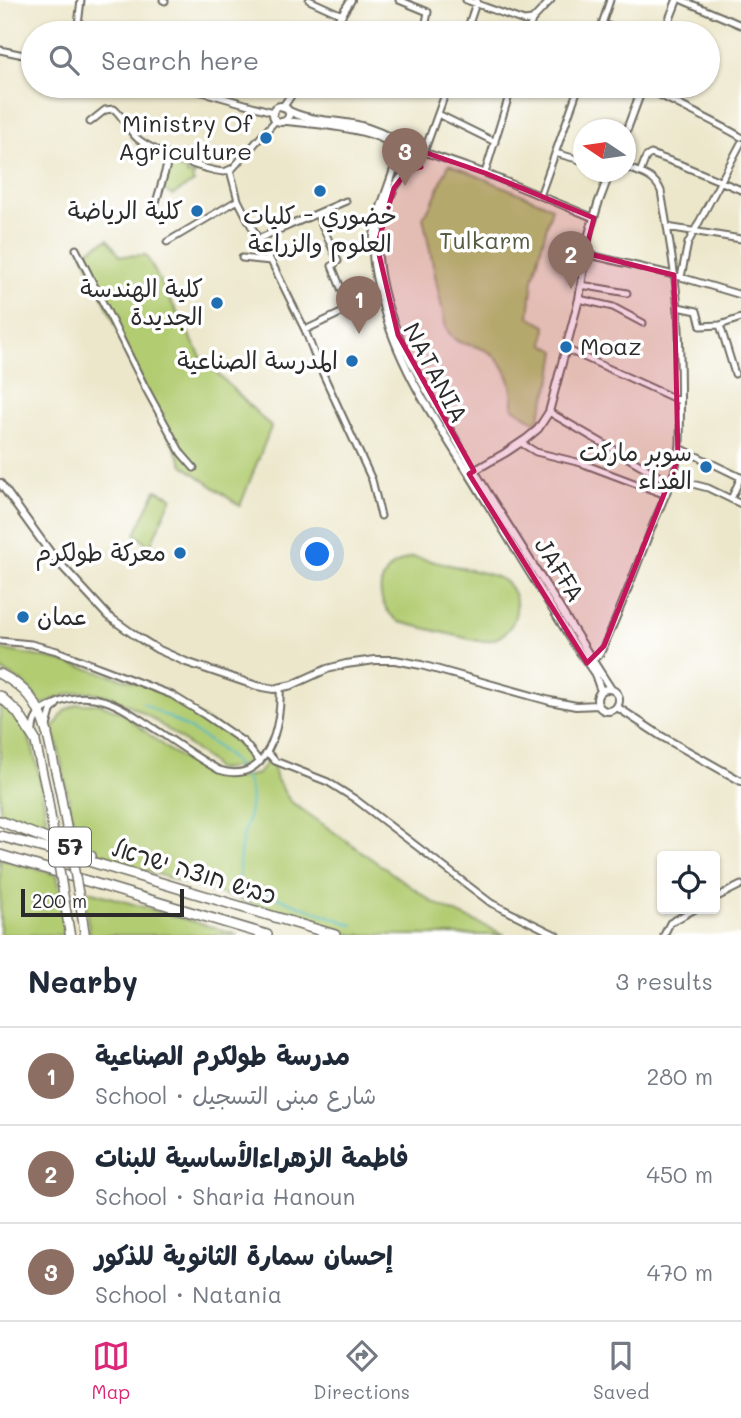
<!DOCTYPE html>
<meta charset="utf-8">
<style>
body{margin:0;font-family:Mali,"Playpen Sans Arabic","Playpen Sans Hebrew",sans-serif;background:#f6f6f7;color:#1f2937}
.controls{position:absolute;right:21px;bottom:21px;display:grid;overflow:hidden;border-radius:7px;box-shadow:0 2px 5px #0004}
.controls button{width:63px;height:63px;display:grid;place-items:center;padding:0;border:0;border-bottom:2px solid #e0e1e3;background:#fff;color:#1f2937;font:35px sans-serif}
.compass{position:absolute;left:573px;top:119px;width:63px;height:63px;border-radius:50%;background:#fff;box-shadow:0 2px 5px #0004;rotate:283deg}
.scale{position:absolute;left:21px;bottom:18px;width:163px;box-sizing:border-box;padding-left:7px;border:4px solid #2b2b2b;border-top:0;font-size:19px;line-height:24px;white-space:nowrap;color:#2b2b2b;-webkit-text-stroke:5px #fff;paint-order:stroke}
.you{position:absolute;left:318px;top:555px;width:24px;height:24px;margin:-18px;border:5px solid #fff;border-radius:50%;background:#1a73e8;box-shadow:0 0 0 10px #1a73e833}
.badge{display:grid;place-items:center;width:46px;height:46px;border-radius:50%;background:#db2777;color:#fff;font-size:23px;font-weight:700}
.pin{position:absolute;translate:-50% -58px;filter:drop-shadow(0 2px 4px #0008)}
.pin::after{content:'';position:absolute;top:37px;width:24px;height:21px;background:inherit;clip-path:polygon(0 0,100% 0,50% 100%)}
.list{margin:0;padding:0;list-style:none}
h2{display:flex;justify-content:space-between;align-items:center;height:91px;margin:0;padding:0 28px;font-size:30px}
h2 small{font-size:23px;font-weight:400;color:#747a83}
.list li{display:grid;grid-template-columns:46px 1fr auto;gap:21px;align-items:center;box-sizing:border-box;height:98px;padding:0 28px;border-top:2px solid #e0e1e3}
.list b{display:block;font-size:26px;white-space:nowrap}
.list p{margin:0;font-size:23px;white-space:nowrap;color:#747a83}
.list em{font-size:23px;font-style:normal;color:#747a83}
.icon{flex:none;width:38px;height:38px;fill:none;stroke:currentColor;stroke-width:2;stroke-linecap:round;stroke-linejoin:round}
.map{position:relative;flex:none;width:741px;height:935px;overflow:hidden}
.search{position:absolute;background:#fff;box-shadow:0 2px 5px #0004;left:21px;right:21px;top:21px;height:77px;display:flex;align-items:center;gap:18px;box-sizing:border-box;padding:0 24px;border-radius:38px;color:#747a83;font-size:26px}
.sheet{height:385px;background:#fff}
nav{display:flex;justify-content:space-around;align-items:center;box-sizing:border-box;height:98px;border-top:2px solid #e0e1e3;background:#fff;font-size:19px;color:#747a83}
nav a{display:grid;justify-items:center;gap:4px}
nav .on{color:#db2777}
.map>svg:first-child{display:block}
</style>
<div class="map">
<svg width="741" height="935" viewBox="0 0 741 935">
<rect width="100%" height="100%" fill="#fff"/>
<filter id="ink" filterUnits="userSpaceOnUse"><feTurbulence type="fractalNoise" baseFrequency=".0143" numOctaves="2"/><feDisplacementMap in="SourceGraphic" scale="14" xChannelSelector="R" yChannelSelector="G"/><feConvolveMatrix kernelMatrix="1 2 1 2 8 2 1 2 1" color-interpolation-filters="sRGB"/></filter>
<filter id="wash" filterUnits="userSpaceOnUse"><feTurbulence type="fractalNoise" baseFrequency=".00686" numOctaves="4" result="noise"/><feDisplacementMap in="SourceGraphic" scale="28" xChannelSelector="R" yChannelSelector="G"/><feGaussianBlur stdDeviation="1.57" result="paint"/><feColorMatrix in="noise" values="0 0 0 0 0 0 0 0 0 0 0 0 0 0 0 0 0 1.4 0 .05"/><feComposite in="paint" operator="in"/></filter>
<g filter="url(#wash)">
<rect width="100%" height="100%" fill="#ece7cb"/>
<path fill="#b2cc72" stroke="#6e7c4e" stroke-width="2" d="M 449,164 L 552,207 L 533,279 L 529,317 L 546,326 L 544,344 L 556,351 L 552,377 L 537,423 L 513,408 C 514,383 504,354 477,347 C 461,342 456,345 446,328 L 423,217 L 432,203 Z
M 171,166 L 188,171 L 187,175 L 197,173 L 192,178 L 194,182 L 172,195 L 163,190 Z
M 108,239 L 120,256 L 146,255 L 201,357 L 271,427 L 240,506 L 184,466 L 144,388 L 83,253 Z
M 156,490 L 172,497 L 150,546 L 135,534 Z
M 413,557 C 431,561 449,565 467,569 C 477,572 489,573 499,578 C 523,589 521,625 499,637 C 493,641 486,641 478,641 L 399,622 C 369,600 377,565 413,557 Z
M 0,649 L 60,661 L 156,688 L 230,736 L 252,758 L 243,766 L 216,770 L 211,762 C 178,738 125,691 84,692 C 70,692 54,699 42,705 C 29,687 20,678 0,670 Z
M 0,701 C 5,706 11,711 16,716 C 39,744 42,796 48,832 L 0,815 Z
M 78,704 L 101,704 L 122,713 L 170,751 L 200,768 L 220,777 L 239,778 L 258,774 L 268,760 L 273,764 L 277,780 L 290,801 L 434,903 L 505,935 L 353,935 L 144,870 L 78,846 L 58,746 L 53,729 L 65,710 Z
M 0,858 L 57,875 L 66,935 L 0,935 Z
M 82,889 L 239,935 L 90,935 Z"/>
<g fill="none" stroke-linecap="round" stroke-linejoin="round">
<path stroke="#4bb9c4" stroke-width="2" d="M 143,703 C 173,721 219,741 240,769
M 243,774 C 261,798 242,829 240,855 C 238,865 240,875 240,884 L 353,925"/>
</g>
</g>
<g filter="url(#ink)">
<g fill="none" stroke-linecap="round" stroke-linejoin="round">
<defs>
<path id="minor" d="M 163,0 L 165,1
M 309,0 L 342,15
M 399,0 L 428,12 L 424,33
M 466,0 L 524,21 L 532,20 L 551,0
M 682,0 L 741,25
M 602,24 L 631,33
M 77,33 L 81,0
M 466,33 L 477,0
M 528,33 L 532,20
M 599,33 L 610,0
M 0,50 L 33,57
M 172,86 L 203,92 L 273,112
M 643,86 C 675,104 709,118 741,137
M 64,92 L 65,86
M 438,114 L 495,142
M 90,122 L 105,110 L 114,109 C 124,117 128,131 138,139 C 154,152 204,170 224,172 L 233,168 L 276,120
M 424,152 L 485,173 L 594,218
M 555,153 L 584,161
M 417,155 L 424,152 L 448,86
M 230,170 L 238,200 L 258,239 L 271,261 L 305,330 L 317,361 L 372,480 L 381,516
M 485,173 L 512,86
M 640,173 L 646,157 L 651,154 L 679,164 L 741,190
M 540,196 L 579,86
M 154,209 L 170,155
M 317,214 L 338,261 L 332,266 L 349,308
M 667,227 L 741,239
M 258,239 L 346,201
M 167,242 L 238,200
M 76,249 L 145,387 L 181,453 L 194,468
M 586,254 L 674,275 L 741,295
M 242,258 L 271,261
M 681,277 L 688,243 L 741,143
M 581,285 L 627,293
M 579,299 L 613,307 L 643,323
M 678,307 L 697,311 L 701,326 L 720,325 L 735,374
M 720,325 L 741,318
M 305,330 L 381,294
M 566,349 L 680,401
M 549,412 L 671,483
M 521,443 L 536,452 L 581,463 L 666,495
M 680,448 L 740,477
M 673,479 L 708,488 L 741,504
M 731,499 L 741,477
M 0,641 L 31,644 L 57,651 L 172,695 L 203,714 L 244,742 L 260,762
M 591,661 L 600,654 C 620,613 635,570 652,527 C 663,500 677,474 680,444 C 681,396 681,347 677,298 C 674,262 667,227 661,191 C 655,176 640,173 626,167
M 47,726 L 51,711 L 57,704
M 33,734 C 32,719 39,711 52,705 C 93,685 122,707 155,729 C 176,743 197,758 219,770 C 268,786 282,725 280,688
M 267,752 L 275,761 L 328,782 L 355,799 L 491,903 L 556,935
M 715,898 L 741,885
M 664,935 L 670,923 L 695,909"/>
<path id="tertiary" d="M 330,33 L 351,0
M 664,33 L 677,0
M273 114a8 8 0 1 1 16 0a8 8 0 1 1-16 0Z
M 283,107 L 297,86
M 287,110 C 307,121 334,120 357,125 C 375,129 391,137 407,147
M 285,121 C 309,123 373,128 390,144 C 394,148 393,149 395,154
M 626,132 L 643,86
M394 158a12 12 0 1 1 24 0a12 12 0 1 1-24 0Z
M 396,163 C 387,193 373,220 373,251 C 373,267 377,282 381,298 C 397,366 438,424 475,483 C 507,536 540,589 573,642 L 595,674 L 601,691
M 408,170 C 388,189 375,231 378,258 C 383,319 415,372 446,423 C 464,454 482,484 501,514 C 538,572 573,631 611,689
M 472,472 L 505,453 L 526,439 L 538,429 L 549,412 L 579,299 L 589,234 L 598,204 L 610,172
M 0,483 L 52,555 L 108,616 L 136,636 L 157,649 L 186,662 L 257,686 L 274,689 L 292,685 L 327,669 L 346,664 L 375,660 L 395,660 L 421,665 L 550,701 L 576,706 L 598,705
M597 700a11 11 0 1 1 22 0a11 11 0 1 1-22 0Z
M 617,707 L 661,736 L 741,781"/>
<path id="trunk" d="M 47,733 L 60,791
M 35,740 L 47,794
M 80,902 L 85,935
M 65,904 L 70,935"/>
<path id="motorway" d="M 0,674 C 26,687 40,705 47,733
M 0,696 L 18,713 L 35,740
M 0,821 L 91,856
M 0,836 L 55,851 L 335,935
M 0,855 L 267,935"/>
</defs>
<use href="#minor" stroke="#6f6d63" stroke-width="9"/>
<use href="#tertiary" stroke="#6f6d63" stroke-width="10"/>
<use href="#trunk" stroke="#6f6d63" stroke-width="11"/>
<use href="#motorway" stroke="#6f6d63" stroke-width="12"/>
<use href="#minor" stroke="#fff" stroke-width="5"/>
<use href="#tertiary" stroke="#fff" stroke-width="6"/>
<use href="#trunk" stroke="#fff" stroke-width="8"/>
<use href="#motorway" stroke="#fff" stroke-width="9"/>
<defs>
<path id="trunk-bridge" d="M 60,791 L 80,902
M 47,794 L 65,904"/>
</defs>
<use href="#trunk-bridge" stroke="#6f6d63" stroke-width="11" stroke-linecap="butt"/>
<use href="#trunk-bridge" stroke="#fff" stroke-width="8"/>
</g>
</g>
<path fill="#c2185b" fill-opacity="0.2" stroke="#c2185b" stroke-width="5" stroke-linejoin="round" d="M 424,152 L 485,173 L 594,218 L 585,253 L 674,275 L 678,459 L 604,646 L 587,663 L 469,474 L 474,471 L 398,335 L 377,246 L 394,188 L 408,170 L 421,167 L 417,155 Z"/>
<g fill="#1f6fb2" stroke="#fff" stroke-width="2.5">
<circle cx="266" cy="138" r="7"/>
<circle cx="320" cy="191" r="7"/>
<circle cx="197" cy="211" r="7"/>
<circle cx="217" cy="303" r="7"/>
<circle cx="566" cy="347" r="7"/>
<circle cx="352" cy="361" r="7"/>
<circle cx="706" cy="467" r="7"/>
<circle cx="180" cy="553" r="7"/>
<circle cx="23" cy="617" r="7"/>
</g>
<g text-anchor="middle" stroke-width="7" stroke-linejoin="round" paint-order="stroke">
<rect fill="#fff" stroke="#6b6b6b" stroke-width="2" x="49" y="827.5" width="42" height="39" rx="5"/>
<g font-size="23" font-weight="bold" fill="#2b2b2b">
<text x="70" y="855">57</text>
</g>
<g font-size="24" fill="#2b2b2b" stroke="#fff" text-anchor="end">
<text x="252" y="132">Ministry Of<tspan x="252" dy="28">Agriculture</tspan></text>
<text x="183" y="219">كلية الرياضة</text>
<text x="320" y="224" text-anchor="middle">خضوري - كليات<tspan x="320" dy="28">العلوم والزراعة</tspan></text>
<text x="203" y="297">كلية الهندسة<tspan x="203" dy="28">الجديدة</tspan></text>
<text x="580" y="355" text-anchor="start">Moaz</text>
<text x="338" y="369">المدرسة الصناعية</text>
<text x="692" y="461">سوبر ماركت<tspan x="692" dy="28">الفداء</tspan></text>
<text x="166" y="561">معركة طولكرم</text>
<text x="37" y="625" text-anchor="start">عمان</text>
</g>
<g font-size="24" fill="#545b40" stroke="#fff">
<text x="485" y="249">Tulkarm</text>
</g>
<g font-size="24" fill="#2b2b2b" stroke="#fff">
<text transform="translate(435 373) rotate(62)" y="8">NATANIA</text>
<text transform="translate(559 570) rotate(58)" y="8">JAFFA</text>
<text transform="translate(194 872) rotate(17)" y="8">כביש חוצה ישראל</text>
</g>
</g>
</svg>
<div class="controls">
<button><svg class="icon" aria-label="locate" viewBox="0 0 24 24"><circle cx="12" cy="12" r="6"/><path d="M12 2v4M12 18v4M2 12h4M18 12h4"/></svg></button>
</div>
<svg class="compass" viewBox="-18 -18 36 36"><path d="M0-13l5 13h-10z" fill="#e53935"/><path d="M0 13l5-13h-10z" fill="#747a83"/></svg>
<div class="scale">200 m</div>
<div class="you"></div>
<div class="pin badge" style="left:359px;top:334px;background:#8d6e63">1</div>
<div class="pin badge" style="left:571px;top:289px;background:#8d6e63">2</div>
<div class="pin badge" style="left:405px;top:186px;background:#8d6e63">3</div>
<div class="search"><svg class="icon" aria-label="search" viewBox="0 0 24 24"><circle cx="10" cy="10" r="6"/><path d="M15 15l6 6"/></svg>Search here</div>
</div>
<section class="sheet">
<h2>Nearby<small>3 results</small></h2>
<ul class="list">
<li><span class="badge" style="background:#8d6e63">1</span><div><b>مدرسة طولكرم الصناعية</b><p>School · شارع مبنى التسجيل</p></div><em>280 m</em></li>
<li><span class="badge" style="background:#8d6e63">2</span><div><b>فاطمة الزهراءالأساسية للبنات</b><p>School · Sharia Hanoun</p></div><em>450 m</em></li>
<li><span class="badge" style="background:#8d6e63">3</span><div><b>إحسان سمارة الثانوية للذكور</b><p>School · Natania</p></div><em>470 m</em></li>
</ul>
</section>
<nav>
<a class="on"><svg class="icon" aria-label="map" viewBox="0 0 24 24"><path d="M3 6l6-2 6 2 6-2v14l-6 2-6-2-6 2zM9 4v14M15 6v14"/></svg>Map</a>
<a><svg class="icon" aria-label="directions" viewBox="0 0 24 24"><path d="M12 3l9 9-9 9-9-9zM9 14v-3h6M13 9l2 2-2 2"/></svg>Directions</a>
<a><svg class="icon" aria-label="saved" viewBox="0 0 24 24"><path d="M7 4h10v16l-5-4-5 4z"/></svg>Saved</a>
</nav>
